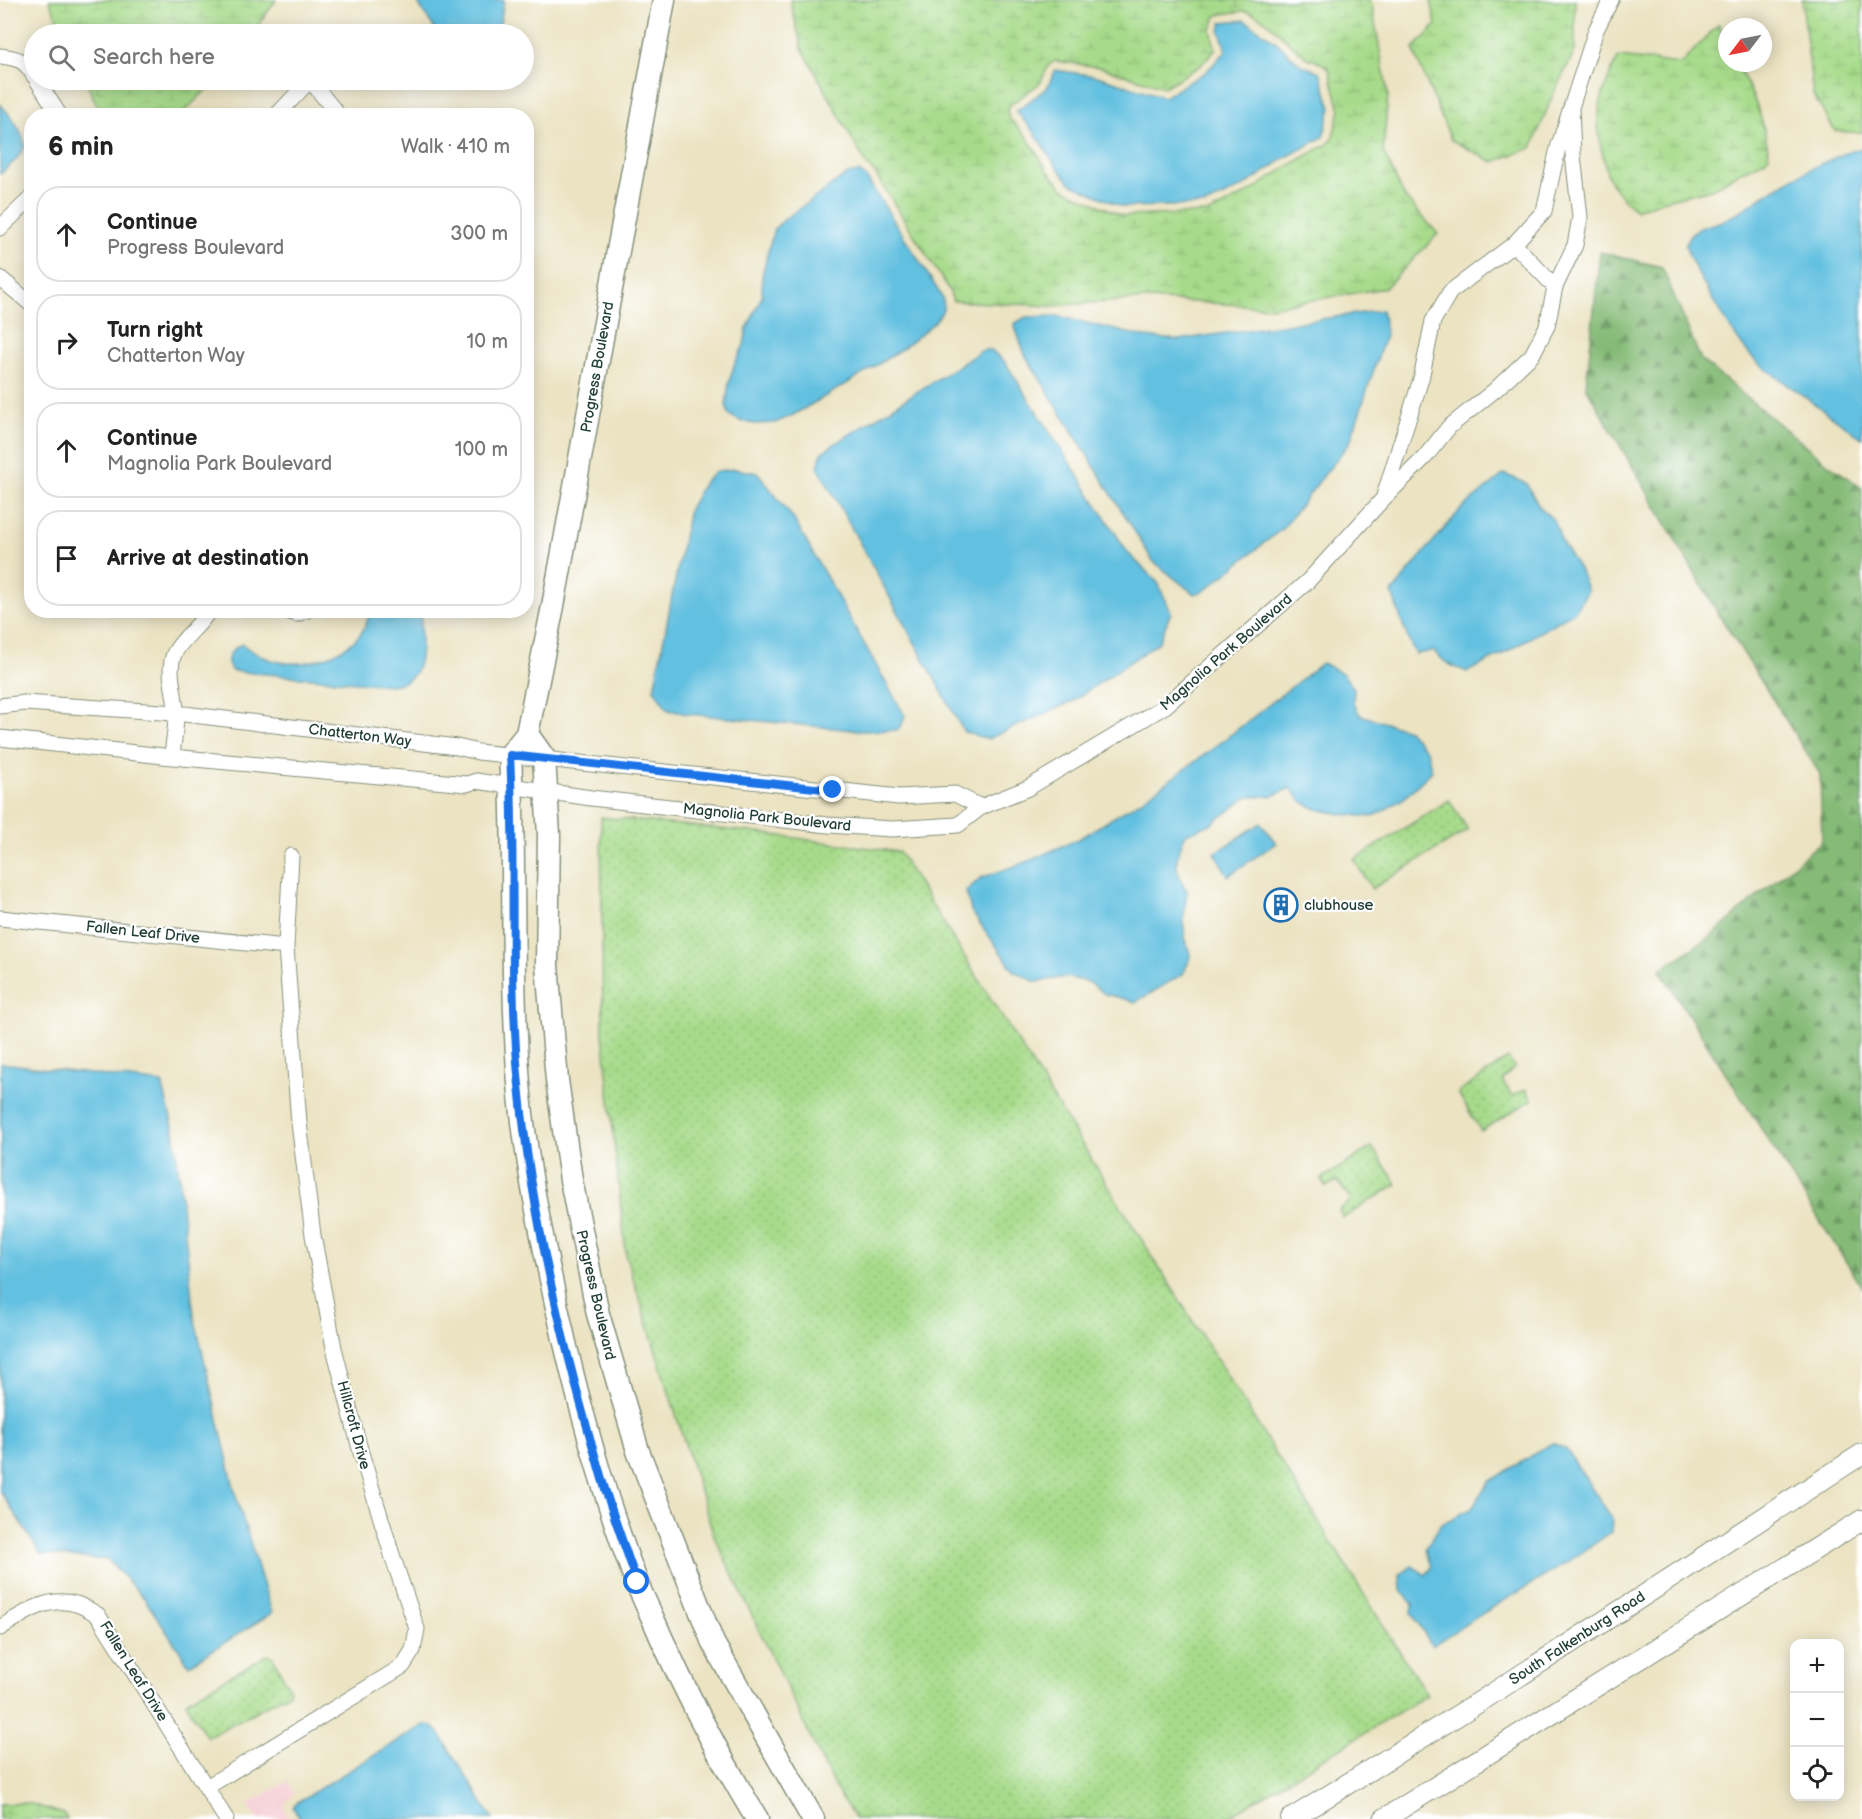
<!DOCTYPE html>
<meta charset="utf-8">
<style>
body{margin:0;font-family:"Balsamiq Sans",sans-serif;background:#f6f6f6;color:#222}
.controls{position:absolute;right:18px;bottom:18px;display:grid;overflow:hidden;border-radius:12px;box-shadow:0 3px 15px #0003}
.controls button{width:54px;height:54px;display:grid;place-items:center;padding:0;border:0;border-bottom:2px solid #e0e0e0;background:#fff;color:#222;font:30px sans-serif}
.compass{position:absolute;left:1718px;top:18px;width:54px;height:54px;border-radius:50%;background:#fff;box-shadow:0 3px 15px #0003;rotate:238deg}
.stop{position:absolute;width:18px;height:18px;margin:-14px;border:4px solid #1a73e8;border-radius:50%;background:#fff}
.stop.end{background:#1a73e8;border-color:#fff;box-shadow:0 2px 6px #0008}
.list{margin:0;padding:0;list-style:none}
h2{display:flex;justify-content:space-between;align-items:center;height:78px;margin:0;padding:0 24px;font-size:26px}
h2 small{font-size:20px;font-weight:400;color:#767676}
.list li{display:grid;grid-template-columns:39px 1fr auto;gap:18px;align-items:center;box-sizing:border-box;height:96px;margin:0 12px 12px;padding:0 12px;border:2px solid #e0e0e0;border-radius:24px}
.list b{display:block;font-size:22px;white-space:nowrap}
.list p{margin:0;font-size:20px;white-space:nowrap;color:#767676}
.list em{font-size:20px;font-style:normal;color:#767676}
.icon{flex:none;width:33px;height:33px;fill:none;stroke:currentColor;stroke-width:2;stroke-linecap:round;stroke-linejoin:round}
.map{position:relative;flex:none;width:1862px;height:1819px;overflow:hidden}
.search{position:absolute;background:#fff;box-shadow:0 3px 15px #0003;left:24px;top:24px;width:510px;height:66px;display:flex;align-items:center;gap:15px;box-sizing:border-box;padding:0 21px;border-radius:33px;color:#767676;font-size:22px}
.panel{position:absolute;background:#fff;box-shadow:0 3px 15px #0003;left:24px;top:108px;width:510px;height:510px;border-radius:24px}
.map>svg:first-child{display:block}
</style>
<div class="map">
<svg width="1862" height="1819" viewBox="0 0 1862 1819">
<defs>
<pattern id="green-dots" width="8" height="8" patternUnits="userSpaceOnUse" patternTransform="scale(1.5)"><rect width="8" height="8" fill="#a7db8b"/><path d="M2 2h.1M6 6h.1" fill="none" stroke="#8fbd79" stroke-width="1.8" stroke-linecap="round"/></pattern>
<pattern id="forest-firs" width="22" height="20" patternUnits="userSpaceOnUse" patternTransform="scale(1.5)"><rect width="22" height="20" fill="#85bb77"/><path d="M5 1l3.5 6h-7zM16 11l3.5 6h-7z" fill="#6c9962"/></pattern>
<pattern id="wetland-marsh" width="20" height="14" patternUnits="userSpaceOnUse" patternTransform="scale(1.5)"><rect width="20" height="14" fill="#a7db8b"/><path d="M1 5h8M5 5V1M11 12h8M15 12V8" fill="none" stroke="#8fbd79"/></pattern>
</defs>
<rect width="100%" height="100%" fill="#fff"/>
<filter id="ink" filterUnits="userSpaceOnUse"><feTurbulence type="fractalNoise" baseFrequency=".0167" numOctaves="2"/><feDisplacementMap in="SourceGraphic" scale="12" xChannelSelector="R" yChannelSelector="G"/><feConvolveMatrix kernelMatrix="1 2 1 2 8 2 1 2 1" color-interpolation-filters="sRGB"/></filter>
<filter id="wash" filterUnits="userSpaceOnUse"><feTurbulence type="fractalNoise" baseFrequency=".008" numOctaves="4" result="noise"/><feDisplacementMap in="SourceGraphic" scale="24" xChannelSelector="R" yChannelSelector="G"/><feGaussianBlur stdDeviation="1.35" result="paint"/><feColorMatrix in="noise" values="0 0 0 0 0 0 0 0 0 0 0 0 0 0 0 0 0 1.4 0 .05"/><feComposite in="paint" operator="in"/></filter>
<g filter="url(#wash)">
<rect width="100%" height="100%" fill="#ebe3c2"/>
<path fill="#f6cfd6" d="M 288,1781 L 294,1794 L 285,1804 L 284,1809 L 289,1819 L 257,1819 L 248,1804 Z"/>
<path fill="url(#green-dots)" stroke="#638c60" stroke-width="1.5" d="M 1449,800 L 1468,830 L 1372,889 L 1354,860 Z
M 601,817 L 751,832 L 899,852 L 1427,1695 L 1225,1819 L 855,1819 L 834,1786 L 714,1536 L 626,1256 L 603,1034 Z
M 1508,1058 L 1515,1067 L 1502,1080 L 1512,1096 L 1526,1089 L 1532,1100 L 1481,1131 L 1458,1093 Z
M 1372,1147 L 1397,1184 L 1343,1218 L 1339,1210 L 1351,1201 L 1338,1181 L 1326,1187 L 1321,1179 Z
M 269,1654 L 273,1657 L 290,1690 L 288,1694 L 210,1736 L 206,1736 L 186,1703 L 189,1699 Z"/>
<path fill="url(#forest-firs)" stroke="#527c56" stroke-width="1.5" d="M 1600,252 L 1662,267 L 1701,360 L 1827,463 L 1862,488 L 1862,1287 L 1660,970 L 1711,936 L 1822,841 L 1820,774 L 1718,613 L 1586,387 Z"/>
<path fill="url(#wetland-marsh)" stroke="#638c60" stroke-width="1.5" fill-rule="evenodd" d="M 49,0 L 276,0 L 252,34 L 64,34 Z
M 790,0 L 1371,0 L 1388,95 L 1383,151 L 1404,196 L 1438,234 L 1385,288 L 1270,307 L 1148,299 L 1051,306 L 953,301 L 949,290 L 874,172 L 866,164 L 802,48 ZM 1245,11 C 1271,17 1287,46 1308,58 C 1315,62 1324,62 1329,69 L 1340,110 L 1332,140 L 1328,144 L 1290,165 L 1248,193 L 1209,213 L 1123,216 L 1064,189 L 1048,171 L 1027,137 L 1009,118 L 1007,110 L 1010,105 L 1040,83 L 1049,65 L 1055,61 L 1100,67 L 1164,87 L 1200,66 L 1215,49 L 1211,30 L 1216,16 L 1222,14 Z
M 1431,0 L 1575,0 L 1575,51 L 1552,97 L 1532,148 L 1493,162 L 1451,140 L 1413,49 L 1436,25 Z
M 1802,0 L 1862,0 L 1862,133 L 1835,131 L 1813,95 Z
M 1719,24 L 1727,47 L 1727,63 L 1736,63 C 1754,94 1764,120 1769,156 L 1764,161 L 1740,172 L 1712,189 L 1665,200 L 1636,210 C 1627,202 1617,194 1611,183 C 1605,172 1597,131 1598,118 C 1600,99 1609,72 1619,57 L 1681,64 Z
M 85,80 L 216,80 L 180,116 L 127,115 L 99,110 Z
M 27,1803 L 64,1814 L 67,1819 L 0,1819 L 0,1804 Z"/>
<path fill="#62c0e0" stroke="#407e8a" stroke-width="1.5" d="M 416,0 L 504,0 L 498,34 L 438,34 Z
M 1245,20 L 1275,41 L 1301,65 L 1320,72 L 1331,108 L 1323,137 L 1285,158 L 1244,186 L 1205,205 L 1123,207 L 1071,184 L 1056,166 L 1034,132 L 1016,111 L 1047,88 L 1055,70 L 1097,76 L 1164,97 L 1206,72 L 1226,51 L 1220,31 L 1222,22 Z
M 0,104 C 11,116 23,130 25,147 L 16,160 L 0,174 Z
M 1862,148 L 1862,438 L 1759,364 C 1755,359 1750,355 1746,350 C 1735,337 1684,257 1686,243 C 1689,228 1708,226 1719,222 C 1740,214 1756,200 1774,189 C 1798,175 1836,155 1862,148 Z
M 859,172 L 866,177 L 941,295 C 943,300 945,304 943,309 C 934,337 822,398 793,415 L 775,423 L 755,424 L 740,421 L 729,415 L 726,405 L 729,383 L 734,365 L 744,345 L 747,329 L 762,296 L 762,275 L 774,229 L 786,218 L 848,174 Z
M 1382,310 L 1386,333 L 1350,442 L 1283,528 L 1204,591 L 1194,594 L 1153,561 L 1025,355 L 1014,324 L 1026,317 L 1057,316 L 1145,337 L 1178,340 Z
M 983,350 L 991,350 L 1005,362 L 1128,553 L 1158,583 L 1171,612 L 1159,642 L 1073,701 L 988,739 L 964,732 L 818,467 L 822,452 Z
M 735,469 L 758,473 L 793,518 L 905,716 L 902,724 L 897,730 L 863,731 L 689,714 L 668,710 L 654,689 L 689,509 L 704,482 L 717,471 Z
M 1504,474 L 1526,483 L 1539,506 L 1555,522 L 1562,543 L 1579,569 L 1588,591 L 1574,612 L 1501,655 L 1467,672 L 1448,664 L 1433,651 L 1416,654 C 1404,635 1400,614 1392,593 L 1417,561 L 1461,509 Z
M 371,611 L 422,611 C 417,638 433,682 390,685 L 232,671 C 223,660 230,650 242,644 C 269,666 302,669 333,654 C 342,649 353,644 359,636 C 365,629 368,619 371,611 Z
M 1322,663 L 1342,673 L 1354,688 L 1353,702 L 1360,715 L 1408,730 L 1427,751 L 1432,771 L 1403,799 L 1373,817 L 1341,814 L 1316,809 L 1301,801 L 1291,788 L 1272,796 L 1248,797 L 1211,824 L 1186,834 C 1174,859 1173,868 1187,891 C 1183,919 1181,929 1191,957 L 1183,974 L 1136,1002 L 1105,994 L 1088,982 L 1066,977 L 1036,982 L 1014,971 L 971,911 L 966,891 L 981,878 L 1029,861 L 1080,838 L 1142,800 L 1215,747 Z
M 1261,823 L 1276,843 L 1228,876 L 1215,853 Z
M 1,1063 L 162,1083 L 174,1130 L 194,1316 L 236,1496 L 272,1613 L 189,1665 L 144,1598 L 108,1560 L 41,1554 L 0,1491 Z
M 1552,1443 L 1566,1449 L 1598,1497 L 1612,1519 L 1611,1532 C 1554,1575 1490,1606 1432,1646 L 1412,1613 L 1413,1604 L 1401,1591 L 1400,1575 L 1412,1566 L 1426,1575 L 1432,1567 L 1426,1548 L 1441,1524 L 1471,1509 L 1489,1482 Z
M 424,1725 L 432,1726 L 439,1733 L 493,1819 L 300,1819 L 293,1807 L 299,1801 Z"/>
</g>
<g filter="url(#ink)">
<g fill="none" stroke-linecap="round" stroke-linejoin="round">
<defs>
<path id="minor" d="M 0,56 C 18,58 25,60 34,76
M 37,80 L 60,116
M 276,116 L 310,80 L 339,116
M 0,228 L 32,197
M 1514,244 L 1555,287
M 0,278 L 32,305
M 1384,496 L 1421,379 L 1433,321 L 1450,292 L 1514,244 L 1544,211 L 1558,148 L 1596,30 L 1611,0
M 283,610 L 297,614 L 308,610
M 0,706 L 25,703 L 176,713 L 457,747 L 478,752 L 899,797 L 955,794 L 981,807
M 0,738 L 172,757 L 467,784 L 476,781 L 591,798 L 828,825 L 892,829 L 958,825 L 981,807 L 1028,788 L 1165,706 L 1308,581 L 1383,499 L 1425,457 L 1449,427 L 1495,390 L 1532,355 L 1547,326 L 1555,287 L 1575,245 L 1580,217 L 1573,155 L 1571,107
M 172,757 C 173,743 176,729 176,715 C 177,695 166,674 174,654 C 182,637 200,627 209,610
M 0,918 L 286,947
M 0,1628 C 23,1614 48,1595 76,1604 C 84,1606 91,1611 98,1615 L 226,1819
M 207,1787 L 403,1666 L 413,1650 L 417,1629 L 393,1558 L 361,1453 L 334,1348 L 313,1235 L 299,1123 L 286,947 L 291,856"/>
<path id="tertiary" d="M 1291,1819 L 1484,1699 L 1862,1454
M 1384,1819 L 1862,1520"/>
<path id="secondary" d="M 664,0 L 553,606 L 527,734 L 510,755 C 516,864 510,974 519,1083 C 524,1146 536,1208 549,1270 C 570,1373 599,1483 636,1581 C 644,1600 653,1618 661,1637 C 689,1699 721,1760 757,1819
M 527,734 L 544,758 L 549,835 L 547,965 L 557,1080 L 571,1180 L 598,1314 L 638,1451 L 713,1643 L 813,1819"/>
</defs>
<use href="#minor" stroke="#85907b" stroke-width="17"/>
<use href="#tertiary" stroke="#85907b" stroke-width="22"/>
<use href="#secondary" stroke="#85907b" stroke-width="25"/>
<use href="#minor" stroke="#fff" stroke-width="15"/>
<use href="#tertiary" stroke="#fff" stroke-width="20"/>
<use href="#secondary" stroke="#fff" stroke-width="22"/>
</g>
</g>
<g fill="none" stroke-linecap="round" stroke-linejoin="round" filter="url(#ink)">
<path stroke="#1a73e8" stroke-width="8" d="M 637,1582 C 625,1547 612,1513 602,1479 C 564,1351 532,1219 519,1085 C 508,975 516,865 510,755 L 833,790"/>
</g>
<defs>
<symbol id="building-ring" viewBox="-11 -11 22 22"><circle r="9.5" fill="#fff" stroke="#1f6fb2" stroke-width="1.5"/><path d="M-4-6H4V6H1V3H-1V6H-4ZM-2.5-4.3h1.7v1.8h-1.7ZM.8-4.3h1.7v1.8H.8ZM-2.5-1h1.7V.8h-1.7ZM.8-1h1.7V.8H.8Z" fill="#1f6fb2"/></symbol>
</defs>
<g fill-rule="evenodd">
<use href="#building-ring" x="1262" y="886" width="38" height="38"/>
</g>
<g text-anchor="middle" stroke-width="4.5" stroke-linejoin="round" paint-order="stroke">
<g font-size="15" fill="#1f3d34" stroke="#fff">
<text transform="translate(597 367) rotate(-80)" y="5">Progress Boulevard</text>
<text transform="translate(1226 652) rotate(-41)" y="5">Magnolia Park Boulevard</text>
<text transform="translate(360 735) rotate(7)" y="5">Chatterton Way</text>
<text transform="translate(767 817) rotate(6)" y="5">Magnolia Park Boulevard</text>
<text transform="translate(143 932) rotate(6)" y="5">Fallen Leaf Drive</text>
<text transform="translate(596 1295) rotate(77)" y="5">Progress Boulevard</text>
<text transform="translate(354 1425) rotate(75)" y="5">Hillcroft Drive</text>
<text transform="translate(1577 1638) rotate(-33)" y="5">South Falkenburg Road</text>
<text transform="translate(134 1671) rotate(58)" y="5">Fallen Leaf Drive</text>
</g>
<g font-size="15" fill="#1f3d34" stroke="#fff" text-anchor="start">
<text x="1304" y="910">clubhouse</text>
</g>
</g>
</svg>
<div class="controls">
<button>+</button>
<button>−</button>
<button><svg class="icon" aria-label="locate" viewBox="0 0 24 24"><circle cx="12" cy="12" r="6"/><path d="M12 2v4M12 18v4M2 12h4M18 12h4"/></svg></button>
</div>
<svg class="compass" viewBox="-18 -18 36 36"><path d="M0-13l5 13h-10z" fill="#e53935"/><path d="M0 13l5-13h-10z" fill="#767676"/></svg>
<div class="stop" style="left:637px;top:1582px"></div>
<div class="stop end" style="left:833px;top:790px"></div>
<div class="search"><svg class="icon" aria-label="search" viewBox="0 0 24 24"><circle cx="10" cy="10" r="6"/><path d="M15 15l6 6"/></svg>Search here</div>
<section class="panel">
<h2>6 min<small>Walk · 410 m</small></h2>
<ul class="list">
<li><svg class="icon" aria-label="ahead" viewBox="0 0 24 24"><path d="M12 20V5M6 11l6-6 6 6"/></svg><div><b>Continue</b><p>Progress Boulevard</p></div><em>300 m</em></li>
<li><svg class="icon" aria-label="right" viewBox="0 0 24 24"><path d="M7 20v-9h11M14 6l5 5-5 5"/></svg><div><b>Turn right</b><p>Chatterton Way</p></div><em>10 m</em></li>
<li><svg class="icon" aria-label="ahead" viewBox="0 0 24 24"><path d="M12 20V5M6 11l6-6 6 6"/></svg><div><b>Continue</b><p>Magnolia Park Boulevard</p></div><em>100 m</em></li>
<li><svg class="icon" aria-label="arrive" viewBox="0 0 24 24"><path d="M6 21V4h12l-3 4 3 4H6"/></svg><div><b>Arrive at destination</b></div></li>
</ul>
</section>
</div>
